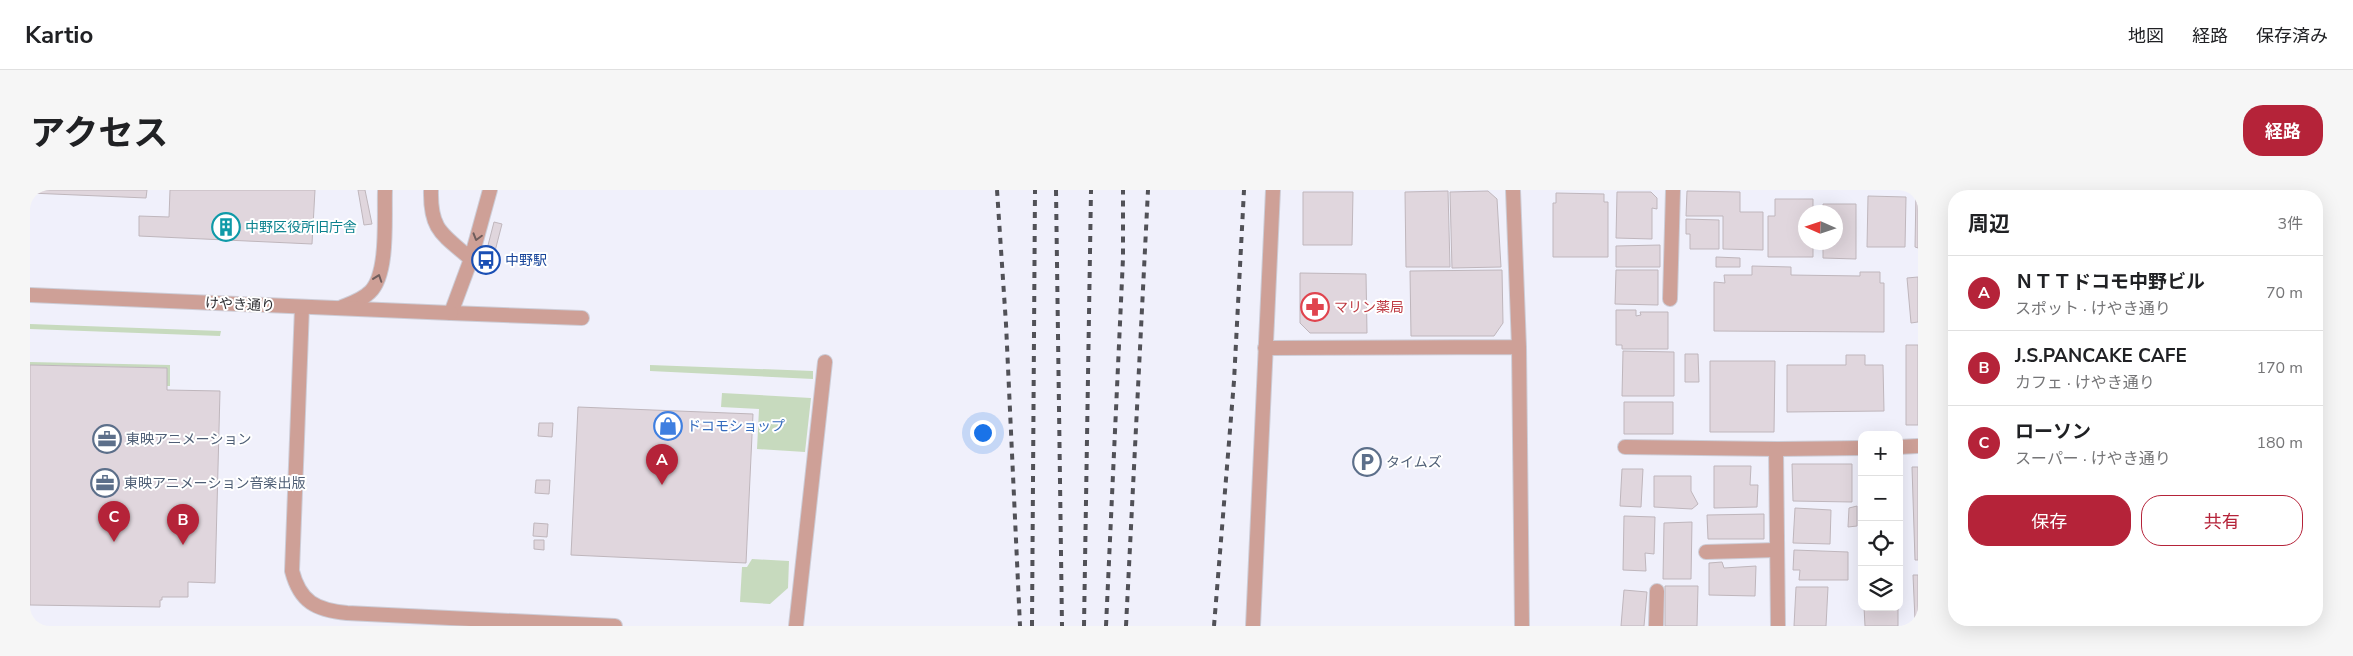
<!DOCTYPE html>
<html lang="ja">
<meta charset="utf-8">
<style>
body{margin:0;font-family:"Nunito Sans","Noto Sans JP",sans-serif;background:#f6f6f6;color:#202124}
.controls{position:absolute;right:15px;bottom:15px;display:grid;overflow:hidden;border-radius:10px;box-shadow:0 5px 20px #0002}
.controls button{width:45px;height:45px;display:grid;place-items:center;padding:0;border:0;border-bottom:1px solid #e0e0e0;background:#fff;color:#202124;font:25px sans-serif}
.compass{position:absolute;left:1768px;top:15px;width:45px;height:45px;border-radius:50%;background:#fff;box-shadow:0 5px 20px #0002;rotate:273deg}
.you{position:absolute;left:952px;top:242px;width:18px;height:18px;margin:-12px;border:4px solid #fff;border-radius:50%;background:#1a73e8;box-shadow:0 0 0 8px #1a73e833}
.badge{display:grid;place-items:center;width:32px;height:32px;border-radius:50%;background:#b52339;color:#fff;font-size:16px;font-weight:700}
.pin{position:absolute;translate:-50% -41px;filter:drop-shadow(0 1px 2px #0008)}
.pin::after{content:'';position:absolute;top:26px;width:18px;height:15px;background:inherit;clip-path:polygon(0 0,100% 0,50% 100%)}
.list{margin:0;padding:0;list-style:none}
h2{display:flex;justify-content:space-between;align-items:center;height:65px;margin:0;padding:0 20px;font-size:21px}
h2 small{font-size:16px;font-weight:400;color:#757577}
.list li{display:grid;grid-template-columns:32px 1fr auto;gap:15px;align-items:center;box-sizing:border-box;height:75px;padding:0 20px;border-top:1px solid #e0e0e0}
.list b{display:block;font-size:19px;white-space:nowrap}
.list p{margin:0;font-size:16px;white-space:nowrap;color:#757577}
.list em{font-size:16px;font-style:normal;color:#757577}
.actions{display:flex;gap:10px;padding:15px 20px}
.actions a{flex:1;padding:11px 0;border:1px solid #b52339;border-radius:20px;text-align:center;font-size:18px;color:#b52339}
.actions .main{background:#b52339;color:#fff}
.icon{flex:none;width:28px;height:28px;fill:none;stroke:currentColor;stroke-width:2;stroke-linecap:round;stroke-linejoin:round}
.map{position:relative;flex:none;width:1888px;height:436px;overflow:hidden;border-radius:20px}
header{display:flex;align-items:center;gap:30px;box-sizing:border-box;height:70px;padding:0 25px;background:#fff;border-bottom:1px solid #e0e0e0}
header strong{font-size:24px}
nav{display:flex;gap:28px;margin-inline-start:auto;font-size:18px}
.intro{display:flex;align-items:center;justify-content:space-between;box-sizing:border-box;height:120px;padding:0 30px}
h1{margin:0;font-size:35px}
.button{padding:12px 22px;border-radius:20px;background:#b52339;color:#fff;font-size:18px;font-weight:700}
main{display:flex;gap:30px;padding:0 30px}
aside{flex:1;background:#fff;border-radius:20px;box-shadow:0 5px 20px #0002}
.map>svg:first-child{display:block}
</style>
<header>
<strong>Kartio</strong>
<nav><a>地図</a><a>経路</a><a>保存済み</a></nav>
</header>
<div class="intro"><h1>アクセス</h1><a class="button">経路</a></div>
<main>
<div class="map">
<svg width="1888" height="436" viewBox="0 0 1888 436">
<rect width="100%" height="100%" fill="#f0f0fb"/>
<path fill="#c7dabe" d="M 0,134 L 191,141 L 190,146 L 0,139 Z
M 0,172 L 140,175 L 140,196 L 137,196 L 137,178 L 0,175 Z
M 620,175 L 783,181 L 783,189 L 620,181 Z
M 692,203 L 781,208 L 775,262 L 727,259 L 729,219 L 691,217 Z
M 722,369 L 759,371 L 758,398 L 740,414 L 710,412 L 712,377 L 717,377 Z"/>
<path fill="#e0d6dd" stroke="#bfb6bc" d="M 0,0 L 117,0 L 116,8 L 0,3 Z
M 140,0 L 285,0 L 282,54 L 109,46 L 109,26 L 139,27 Z
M 328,0 L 335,0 L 342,34 L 334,35 Z
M 1418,1 L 1420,77 L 1376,77 L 1375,2 Z
M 1458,1 L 1467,9 L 1471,77 L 1422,78 L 1420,2 Z
M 1657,1 L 1710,2 L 1710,22 L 1733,22 L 1733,60 L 1693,59 L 1693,26 L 1656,26 Z
M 1273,2 L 1323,2 L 1322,55 L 1273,55 Z
M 1587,2 L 1621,2 L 1627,8 L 1627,19 L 1622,18 L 1622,49 L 1586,48 Z
M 1886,2 L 1888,2 L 1888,58 L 1885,57 Z
M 1526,3 L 1574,4 L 1574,12 L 1578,12 L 1578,67 L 1523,67 L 1523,13 L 1526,13 Z
M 1838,6 L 1876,7 L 1875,57 L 1837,57 Z
M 1745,9 L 1783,9 L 1783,22 L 1776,22 L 1776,52 L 1783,52 L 1783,67 L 1738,67 L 1738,26 L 1745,26 Z
M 1793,14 L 1826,14 L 1826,69 L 1793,68 L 1793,52 L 1806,52 L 1806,22 L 1793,22 Z
M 1656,29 L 1689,30 L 1689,59 L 1660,59 L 1660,44 L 1656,44 Z
M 464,32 L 472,34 L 463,69 L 455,67 Z
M 1630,55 L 1630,77 L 1586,77 L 1586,56 Z
M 1686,67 L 1710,68 L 1710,77 L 1686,77 Z
M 1722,76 L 1761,77 L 1761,85 L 1830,86 L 1830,82 L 1850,82 L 1850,93 L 1854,93 L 1854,142 L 1684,141 L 1684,92 L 1695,93 L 1694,85 L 1722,85 Z
M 1472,80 L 1473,133 L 1464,146 L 1381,146 L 1380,81 Z
M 1586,80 L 1628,80 L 1628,115 L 1585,114 Z
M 1270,83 L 1336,84 L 1337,143 L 1280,143 L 1270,133 Z
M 1888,87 L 1888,132 L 1881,133 L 1877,88 Z
M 1586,120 L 1606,120 L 1606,126 L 1611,125 L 1610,122 L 1638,122 L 1638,159 L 1592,159 L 1592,155 L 1586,155 Z
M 1876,155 L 1888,155 L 1888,235 L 1876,235 Z
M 1593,161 L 1644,162 L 1644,206 L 1592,206 Z
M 1655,164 L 1668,164 L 1669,192 L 1655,192 Z
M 1816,165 L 1835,165 L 1835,175 L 1853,175 L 1854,221 L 1757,222 L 1757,175 L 1816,175 Z
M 1680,171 L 1745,171 L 1744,242 L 1680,242 Z
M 0,175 L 137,178 L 137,200 L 190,201 L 185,393 L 158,392 L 158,407 L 132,407 L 132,410 L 130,410 L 130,417 L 0,415 Z
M 1594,212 L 1643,212 L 1643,244 L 1594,244 Z
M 548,217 L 723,224 L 716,373 L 541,365 Z
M 509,233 L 523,233 L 522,247 L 508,246 Z
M 1762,274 L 1822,274 L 1822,312 L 1763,311 Z
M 1684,276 L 1721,276 L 1720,295 L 1728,295 L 1727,317 L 1684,318 Z
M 1882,277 L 1888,277 L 1888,370 L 1885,370 Z
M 1592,279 L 1613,279 L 1611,317 L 1590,316 Z
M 1624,286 L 1661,286 L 1661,301 L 1668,314 L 1662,319 L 1624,317 Z
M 506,290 L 520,290 L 519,304 L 505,303 Z
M 1827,316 L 1827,336 L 1818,337 L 1819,318 Z
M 1765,318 L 1801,320 L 1800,354 L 1763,353 Z
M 1734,324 L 1734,349 L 1678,349 L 1677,325 Z
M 1594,326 L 1625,327 L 1624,364 L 1615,363 L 1616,381 L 1593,380 Z
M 1662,332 L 1661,389 L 1633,389 L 1634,333 Z
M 504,333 L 518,334 L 517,347 L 503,346 Z
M 504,350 L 514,350 L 514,360 L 504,359 Z
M 1764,360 L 1818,362 L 1818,390 L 1769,390 L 1770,380 L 1763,380 Z
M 1692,372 L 1694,378 L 1726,376 L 1725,406 L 1679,405 L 1679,373 Z
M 1883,385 L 1888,385 L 1888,430 L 1885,430 Z
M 1635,396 L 1668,396 L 1667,436 L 1635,436 Z
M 1766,397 L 1798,397 L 1796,436 L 1764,436 Z
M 1594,400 L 1617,402 L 1614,436 L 1591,436 Z
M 1834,417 L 1868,417 L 1868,436 L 1835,436 Z"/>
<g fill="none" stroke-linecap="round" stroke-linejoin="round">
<defs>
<path id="service" d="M 1640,109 L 1643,0
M 421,123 L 552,128
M 1595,257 L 1746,259 L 1832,258
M 1869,257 L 1888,256
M 1676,362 L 1746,360
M 766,436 L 795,172
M 1626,436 L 1627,401"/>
<path id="minor" d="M 401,0 C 400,40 412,44 441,69
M 1483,0 L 1489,157 L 1492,436
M 272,117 L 262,381 C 270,412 286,420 317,423 L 585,436
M 312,117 C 322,113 332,110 340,102 C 359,84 354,26 355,0
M 421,123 L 441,69 L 460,0
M 1235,158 L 1489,157
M 1746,259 L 1748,436
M 1223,436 L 1243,0"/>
<path id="tertiary" d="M 0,105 L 421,123"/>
</defs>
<use href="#service" stroke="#cdcdd7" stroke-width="16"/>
<use href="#minor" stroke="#cdcdd7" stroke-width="16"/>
<use href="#tertiary" stroke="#cdcdd7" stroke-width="16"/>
<use href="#service" stroke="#cea097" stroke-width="14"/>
<use href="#minor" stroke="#cea097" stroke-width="14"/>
<use href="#tertiary" stroke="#cea097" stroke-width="14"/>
<path stroke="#515157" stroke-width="4" stroke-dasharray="6 6" stroke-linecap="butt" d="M 967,0 L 976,134 L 990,436
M 1026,0 L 1032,436
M 1002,436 L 1005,0
M 1054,436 L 1061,0
M 1076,436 L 1093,68 L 1093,0
M 1096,436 L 1118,0
M 1184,436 L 1204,191 L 1214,0"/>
</g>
<defs><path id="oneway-chevron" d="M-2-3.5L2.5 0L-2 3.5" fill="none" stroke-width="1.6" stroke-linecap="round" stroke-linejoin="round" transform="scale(1.25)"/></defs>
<g stroke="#6f5d5c">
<use href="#oneway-chevron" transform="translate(447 47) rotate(106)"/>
<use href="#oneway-chevron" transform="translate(348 88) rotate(-71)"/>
</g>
<defs>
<symbol id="building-ring" viewBox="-11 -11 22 22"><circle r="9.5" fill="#fff" stroke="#0f9aa8" stroke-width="1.5"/><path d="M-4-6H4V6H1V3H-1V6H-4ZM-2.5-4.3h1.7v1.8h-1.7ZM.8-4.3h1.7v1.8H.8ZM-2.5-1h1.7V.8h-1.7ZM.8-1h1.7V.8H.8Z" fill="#0f9aa8"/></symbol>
<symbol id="bus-ring" viewBox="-11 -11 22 22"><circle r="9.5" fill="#fff" stroke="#1a4fb4" stroke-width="1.5"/><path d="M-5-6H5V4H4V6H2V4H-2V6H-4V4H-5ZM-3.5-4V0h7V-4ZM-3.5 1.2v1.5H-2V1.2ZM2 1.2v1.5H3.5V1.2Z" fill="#1a4fb4"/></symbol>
<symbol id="pharmacy-ring" viewBox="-11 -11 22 22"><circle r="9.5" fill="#fff" stroke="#e0444e" stroke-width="1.5"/><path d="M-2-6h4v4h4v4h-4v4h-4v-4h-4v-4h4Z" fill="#e0444e"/></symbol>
<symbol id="shop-ring" viewBox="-11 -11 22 22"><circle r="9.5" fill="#fff" stroke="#3f7fe0" stroke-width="1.5"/><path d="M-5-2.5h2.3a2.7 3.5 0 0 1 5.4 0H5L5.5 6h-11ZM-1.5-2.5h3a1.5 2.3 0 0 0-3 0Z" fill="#3f7fe0"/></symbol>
<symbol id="office-ring" viewBox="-11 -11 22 22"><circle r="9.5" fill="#fff" stroke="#5c6f8a" stroke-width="1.5"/><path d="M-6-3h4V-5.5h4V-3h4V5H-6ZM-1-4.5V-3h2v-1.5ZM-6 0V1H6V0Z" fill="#5c6f8a"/></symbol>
<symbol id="parking-ring" viewBox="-11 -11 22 22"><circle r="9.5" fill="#fff" stroke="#5c6f8a" stroke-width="1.5"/><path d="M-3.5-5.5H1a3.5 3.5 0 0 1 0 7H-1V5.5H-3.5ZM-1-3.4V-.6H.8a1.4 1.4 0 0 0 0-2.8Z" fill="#5c6f8a"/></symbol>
</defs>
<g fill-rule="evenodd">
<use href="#building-ring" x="180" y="21" width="32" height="32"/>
<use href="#bus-ring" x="440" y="54" width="32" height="32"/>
<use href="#pharmacy-ring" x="1269" y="101" width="32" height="32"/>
<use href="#shop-ring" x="622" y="220" width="32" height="32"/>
<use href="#office-ring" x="61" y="233" width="32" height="32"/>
<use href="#parking-ring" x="1321" y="256" width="32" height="32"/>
<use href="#office-ring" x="59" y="277" width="32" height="32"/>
</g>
<g text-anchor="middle" stroke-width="4" stroke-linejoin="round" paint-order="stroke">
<g font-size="14" fill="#0d838f" stroke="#fff" text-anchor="start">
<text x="215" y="42">中野区役所旧庁舎</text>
</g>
<g font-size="14" fill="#164399" stroke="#fff" text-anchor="start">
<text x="475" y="75">中野駅</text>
</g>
<g font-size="14" fill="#303034" stroke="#fff">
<text transform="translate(210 114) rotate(3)" y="5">けやき通り</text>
</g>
<g font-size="14" fill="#be3a42" stroke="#fff" text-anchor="start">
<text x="1304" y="122">マリン薬局</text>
</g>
<g font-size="14" fill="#366cbe" stroke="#fff" text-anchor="start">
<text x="657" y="241">ドコモショップ</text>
</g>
<g font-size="14" fill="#4e5e75" stroke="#fff" text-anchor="start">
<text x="96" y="254">東映アニメーション</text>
<text x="1356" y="277">タイムズ</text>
<text x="94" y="298">東映アニメーション音楽出版</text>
</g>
</g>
</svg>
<div class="controls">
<button>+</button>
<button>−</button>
<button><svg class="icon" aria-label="locate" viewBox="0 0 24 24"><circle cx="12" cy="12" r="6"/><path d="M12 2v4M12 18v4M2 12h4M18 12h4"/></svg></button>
<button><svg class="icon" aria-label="layers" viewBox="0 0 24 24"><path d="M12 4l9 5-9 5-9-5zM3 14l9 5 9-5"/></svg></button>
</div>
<svg class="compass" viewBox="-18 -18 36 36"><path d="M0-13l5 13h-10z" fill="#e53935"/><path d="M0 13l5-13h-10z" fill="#757577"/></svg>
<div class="you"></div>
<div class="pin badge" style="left:632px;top:295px">A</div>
<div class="pin badge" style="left:153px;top:355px">B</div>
<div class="pin badge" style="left:84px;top:352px">C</div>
</div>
<aside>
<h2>周辺<small>3件</small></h2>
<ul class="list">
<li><span class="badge">A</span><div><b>ＮＴＴドコモ中野ビル</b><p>スポット · けやき通り</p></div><em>70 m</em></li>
<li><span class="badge">B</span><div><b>J.S.PANCAKE CAFE</b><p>カフェ · けやき通り</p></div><em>170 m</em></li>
<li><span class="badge">C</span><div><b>ローソン</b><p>スーパー · けやき通り</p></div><em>180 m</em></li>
</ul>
<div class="actions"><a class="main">保存</a><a>共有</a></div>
</aside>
</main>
